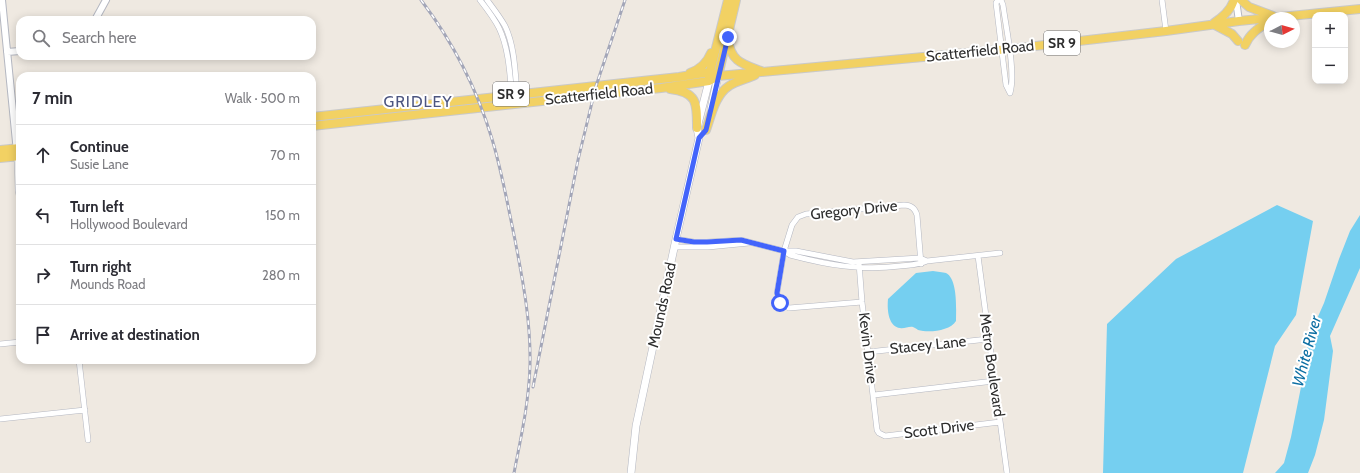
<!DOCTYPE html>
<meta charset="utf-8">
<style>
body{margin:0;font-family:Cabin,sans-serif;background:#f7f7f7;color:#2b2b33}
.controls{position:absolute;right:12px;top:12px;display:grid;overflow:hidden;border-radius:8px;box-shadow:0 2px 10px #0003}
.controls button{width:36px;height:36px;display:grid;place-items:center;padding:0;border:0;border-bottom:1px solid #e1e1e2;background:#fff;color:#2b2b33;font:20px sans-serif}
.compass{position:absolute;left:1264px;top:12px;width:36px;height:36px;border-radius:50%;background:#fff;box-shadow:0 2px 10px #0003;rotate:84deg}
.stop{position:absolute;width:12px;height:12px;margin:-9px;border:3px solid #4264fb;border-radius:50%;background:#fff}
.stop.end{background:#4264fb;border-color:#fff;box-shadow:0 1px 4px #0008}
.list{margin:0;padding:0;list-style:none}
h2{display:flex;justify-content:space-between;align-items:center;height:52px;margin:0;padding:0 16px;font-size:17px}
h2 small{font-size:13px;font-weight:400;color:#7c7c81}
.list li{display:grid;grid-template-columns:26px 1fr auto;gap:12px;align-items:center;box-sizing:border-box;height:60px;padding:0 16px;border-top:1px solid #e1e1e2}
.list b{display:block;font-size:15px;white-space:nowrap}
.list p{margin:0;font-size:13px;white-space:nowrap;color:#7c7c81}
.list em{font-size:13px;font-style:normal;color:#7c7c81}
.icon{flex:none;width:22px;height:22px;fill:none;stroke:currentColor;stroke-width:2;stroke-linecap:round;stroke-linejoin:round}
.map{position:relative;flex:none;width:1360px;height:473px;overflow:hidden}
.search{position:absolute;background:#fff;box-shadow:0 2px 10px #0003;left:16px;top:16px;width:300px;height:44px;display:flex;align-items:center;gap:10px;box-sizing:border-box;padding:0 14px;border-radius:12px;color:#7c7c81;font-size:15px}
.panel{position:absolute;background:#fff;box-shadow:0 2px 10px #0003;left:16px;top:72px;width:300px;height:292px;border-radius:12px}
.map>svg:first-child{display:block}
</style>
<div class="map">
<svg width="1360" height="473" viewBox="0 0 1360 473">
<rect width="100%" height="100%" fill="#efe9e1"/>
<path fill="#75cff0" d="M 1277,205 L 1313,221 L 1296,315 L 1275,346 L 1243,473 L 1103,473 L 1107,324 L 1176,259 Z
M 1360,215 L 1360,268 L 1330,336 L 1333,351 L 1324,420 L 1315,455 L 1308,473 L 1275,473 L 1284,463 L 1291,437 L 1302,382 L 1309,337 L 1324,303 L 1339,259 L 1350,231 Z
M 933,271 C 937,272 943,272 946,273 C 958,279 956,310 956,321 C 950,331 929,333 918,330 C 917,329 915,328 913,327 C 909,326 904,329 900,328 C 888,326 887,309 888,299 L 916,273 Z"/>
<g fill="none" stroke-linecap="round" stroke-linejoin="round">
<defs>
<path id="minor" d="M 480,0 C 487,9 494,18 499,28 C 509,49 510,75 512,98
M 487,0 C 493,8 500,17 505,26 C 516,49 515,78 518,103
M 998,0 L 996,3 L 1006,85 L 1010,93
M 1001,0 L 1003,5 C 1006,28 1016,73 1010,93
M 1162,0 L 1166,31
M 17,157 L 18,190 L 20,201
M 676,239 L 694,242 L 707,242 L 741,240 L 784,251 L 796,251 L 853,262 L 920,258 L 927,261
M 674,247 L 708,247 L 749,243
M 784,251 L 790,255 C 828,265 861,271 900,266 C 909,265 919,265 927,261 L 1000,253
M 978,256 L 1007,473
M 859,263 L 862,302 L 877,430 L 879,433 L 885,436 L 1000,422
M 862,302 L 789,308 L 780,303 L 777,293 L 784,251 L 792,225 L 798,217 L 806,214 L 904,205 C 911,205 915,208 917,215 L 921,264
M 0,344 L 20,342
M 868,352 L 988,339
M 79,360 L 88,440
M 874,395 L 994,381
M 0,419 L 85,410"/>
<path id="tertiary" d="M 2,0 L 17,152
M 1236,0 L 1239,21
M 95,20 L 106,0
M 7,52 L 20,51"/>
<path id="secondary" d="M 711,109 L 718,76
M 631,473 L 636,426 L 676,239 L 699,138 L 697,128 L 709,81"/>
<path id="primary" d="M 1241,0 L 1249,7 L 1273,16
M 1214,23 C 1223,17 1231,10 1234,0
M 1215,25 L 1232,34 L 1238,41
M 728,40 C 731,62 743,64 761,71
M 1245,45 C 1250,33 1259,28 1270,21
M 690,73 C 701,69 707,63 711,53
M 709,76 L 728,0
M 718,76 L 736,0
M 670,89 C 698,92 697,104 697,128
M 312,117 L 679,77 L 710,72 L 718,76
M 312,126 L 661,88 L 709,81 L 718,76 L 1009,49 L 1166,31 L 1239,21 L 1360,9
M 706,130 C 711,116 715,95 729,86 C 736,81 747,79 755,75
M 0,150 L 20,148
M 0,158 L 20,156"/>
</defs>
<use href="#minor" stroke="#b4b7c1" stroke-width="6"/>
<use href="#tertiary" stroke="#b4b7c1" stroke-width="8"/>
<use href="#secondary" stroke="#b4b7c1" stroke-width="8"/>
<use href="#primary" stroke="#c9c9c9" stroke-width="10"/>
<use href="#minor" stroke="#fff" stroke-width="5"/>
<use href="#tertiary" stroke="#fff" stroke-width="6"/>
<use href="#secondary" stroke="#fff" stroke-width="7"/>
<use href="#primary" stroke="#f2d163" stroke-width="8"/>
<defs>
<path id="rail" d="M 421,0 C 453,42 477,89 492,139 C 502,172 508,206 515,240 C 523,281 531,323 530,365 C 529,402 521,437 514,473
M 533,387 L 578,160 L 596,86 L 625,0"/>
</defs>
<use href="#rail" stroke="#a3a6b8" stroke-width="3"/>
<use href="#rail" stroke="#fff" stroke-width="1.5" stroke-dasharray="4.5" stroke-linecap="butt"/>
</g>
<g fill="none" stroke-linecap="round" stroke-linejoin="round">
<path stroke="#4264fb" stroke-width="5" d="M 728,37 L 706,130 L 699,138 L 676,239 L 694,242 L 707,242 L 741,240 L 784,251 L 777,293 L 780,303"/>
</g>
<g text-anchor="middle" stroke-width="4" stroke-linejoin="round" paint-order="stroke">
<g fill="#fff" stroke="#6d6d6d" stroke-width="1">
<rect x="1044" y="31" width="36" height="24" rx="3"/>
<rect x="493" y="82" width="36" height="24" rx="3"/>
</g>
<g font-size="14" font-weight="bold" fill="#2e2e2e">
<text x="1062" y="48">SR 9</text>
<text x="511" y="99">SR 9</text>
</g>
<g font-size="15" fill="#2e2e2e" stroke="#fff">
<text transform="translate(980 51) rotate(-6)" y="5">Scatterfield Road</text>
<text transform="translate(599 94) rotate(-6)" y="5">Scatterfield Road</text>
<text transform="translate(854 210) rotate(-6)" y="5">Gregory Drive</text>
<text transform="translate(662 305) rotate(-78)" y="5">Mounds Road</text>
<text transform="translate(928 345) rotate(-6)" y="5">Stacey Lane</text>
<text transform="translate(868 348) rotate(83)" y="5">Kevin Drive</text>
<text transform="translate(992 365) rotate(82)" y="5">Metro Boulevard</text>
<text transform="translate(939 429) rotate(-7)" y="5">Scott Drive</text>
</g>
<g font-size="16" letter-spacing="1" fill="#4d5680" stroke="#fff">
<text x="418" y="107">GRIDLEY</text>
</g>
<g font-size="16" font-style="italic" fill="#0d6fa3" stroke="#fff">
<text transform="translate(1306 351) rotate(-75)" y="6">White River</text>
</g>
</g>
</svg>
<div class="controls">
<button>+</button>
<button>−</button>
</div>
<svg class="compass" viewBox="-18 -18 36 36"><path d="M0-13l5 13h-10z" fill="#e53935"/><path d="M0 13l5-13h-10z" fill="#7c7c81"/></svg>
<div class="stop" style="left:780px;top:303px"></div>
<div class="stop end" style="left:728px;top:37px"></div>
<div class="search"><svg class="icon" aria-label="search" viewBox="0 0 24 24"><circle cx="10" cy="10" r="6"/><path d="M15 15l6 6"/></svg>Search here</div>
<section class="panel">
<h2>7 min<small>Walk · 500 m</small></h2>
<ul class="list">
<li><svg class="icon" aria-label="ahead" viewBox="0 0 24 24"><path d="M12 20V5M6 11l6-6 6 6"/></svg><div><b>Continue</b><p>Susie Lane</p></div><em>70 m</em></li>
<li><svg class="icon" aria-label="left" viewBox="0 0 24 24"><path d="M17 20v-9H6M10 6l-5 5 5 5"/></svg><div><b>Turn left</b><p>Hollywood Boulevard</p></div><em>150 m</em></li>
<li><svg class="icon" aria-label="right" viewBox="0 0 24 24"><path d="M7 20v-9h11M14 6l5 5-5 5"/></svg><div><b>Turn right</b><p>Mounds Road</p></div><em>280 m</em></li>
<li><svg class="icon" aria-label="arrive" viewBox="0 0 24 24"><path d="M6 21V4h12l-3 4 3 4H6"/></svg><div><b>Arrive at destination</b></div></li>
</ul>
</section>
</div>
